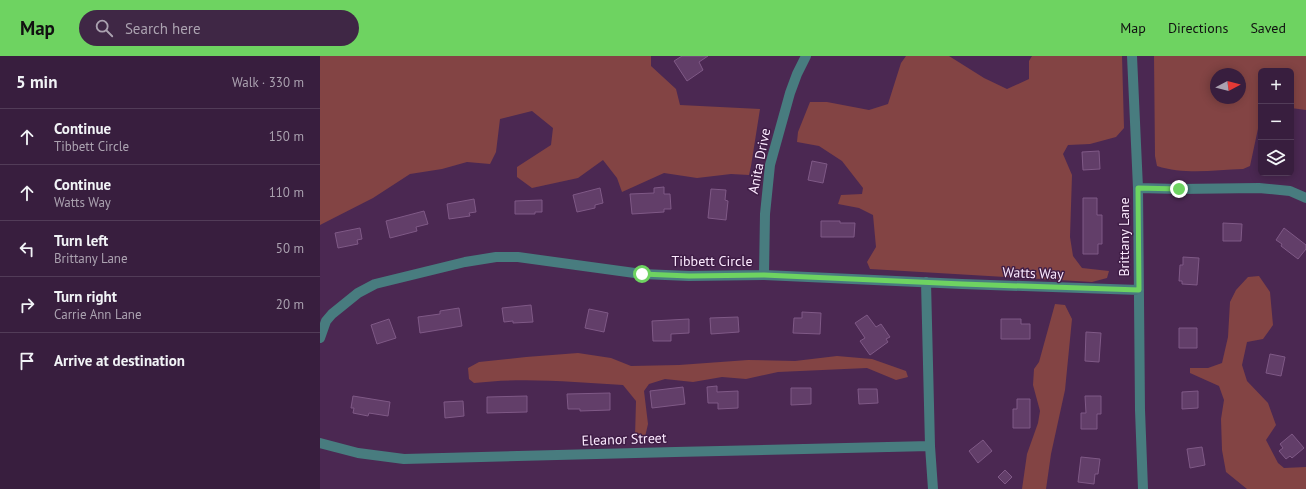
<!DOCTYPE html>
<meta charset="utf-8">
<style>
body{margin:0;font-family:"PT Sans",sans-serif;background:#3f2745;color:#f1f3f6}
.controls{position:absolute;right:12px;top:12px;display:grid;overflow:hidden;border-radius:6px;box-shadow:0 2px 10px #0003}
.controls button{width:36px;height:36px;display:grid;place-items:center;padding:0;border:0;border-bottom:1px solid #523c58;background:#381e3e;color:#f1f3f6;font:20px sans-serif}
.compass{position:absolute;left:890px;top:12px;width:36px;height:36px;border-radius:50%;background:#381e3e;box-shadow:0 2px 10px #0003;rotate:83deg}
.stop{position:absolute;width:12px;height:12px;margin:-9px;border:3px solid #6ed361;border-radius:50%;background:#fff}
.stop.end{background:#6ed361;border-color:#fff;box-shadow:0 1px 4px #0008}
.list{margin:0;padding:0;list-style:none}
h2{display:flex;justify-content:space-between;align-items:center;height:52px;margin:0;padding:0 16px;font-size:17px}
h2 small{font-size:13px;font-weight:400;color:#aba2b0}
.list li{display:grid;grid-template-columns:26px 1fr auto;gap:12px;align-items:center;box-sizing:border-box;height:56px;padding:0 16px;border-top:1px solid #523c58}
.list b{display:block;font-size:15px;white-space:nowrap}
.list p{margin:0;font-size:13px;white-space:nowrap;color:#aba2b0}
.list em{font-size:13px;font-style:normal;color:#aba2b0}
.icon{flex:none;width:22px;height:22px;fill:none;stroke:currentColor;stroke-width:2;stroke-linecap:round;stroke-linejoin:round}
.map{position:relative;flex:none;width:986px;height:433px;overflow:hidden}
header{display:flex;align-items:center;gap:24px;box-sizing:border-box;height:56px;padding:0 20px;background:#6ed361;color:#111}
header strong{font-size:19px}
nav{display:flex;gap:22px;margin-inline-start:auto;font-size:14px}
.search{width:280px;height:36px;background:#3f2745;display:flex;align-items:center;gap:10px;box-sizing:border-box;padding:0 14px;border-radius:22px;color:#aba2b0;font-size:15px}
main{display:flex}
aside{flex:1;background:#381e3e}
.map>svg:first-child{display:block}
</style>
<header>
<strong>Map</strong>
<div class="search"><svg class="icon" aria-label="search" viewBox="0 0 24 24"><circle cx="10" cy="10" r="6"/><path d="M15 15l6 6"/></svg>Search here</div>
<nav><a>Map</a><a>Directions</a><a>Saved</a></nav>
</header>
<main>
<aside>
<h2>5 min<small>Walk · 330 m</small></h2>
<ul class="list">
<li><svg class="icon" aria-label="ahead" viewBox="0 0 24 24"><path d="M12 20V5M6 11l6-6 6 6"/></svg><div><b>Continue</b><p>Tibbett Circle</p></div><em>150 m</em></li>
<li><svg class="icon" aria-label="ahead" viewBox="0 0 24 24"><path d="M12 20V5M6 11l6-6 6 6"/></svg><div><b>Continue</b><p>Watts Way</p></div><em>110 m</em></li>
<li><svg class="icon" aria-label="left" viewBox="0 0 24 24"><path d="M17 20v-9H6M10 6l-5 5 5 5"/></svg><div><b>Turn left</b><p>Brittany Lane</p></div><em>50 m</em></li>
<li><svg class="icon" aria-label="right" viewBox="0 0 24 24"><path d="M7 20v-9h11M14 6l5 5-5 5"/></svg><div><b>Turn right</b><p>Carrie Ann Lane</p></div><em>20 m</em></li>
<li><svg class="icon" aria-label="arrive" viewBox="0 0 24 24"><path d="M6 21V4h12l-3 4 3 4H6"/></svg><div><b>Arrive at destination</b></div></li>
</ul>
</aside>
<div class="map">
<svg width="986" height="433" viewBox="0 0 986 433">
<rect width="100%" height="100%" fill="#4b2852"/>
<path fill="#834444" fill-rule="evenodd" d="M 0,0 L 331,0 L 331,10 L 356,33 L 360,49 L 440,53 L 431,110 L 429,119 L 411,118 L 377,122 L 344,117 L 302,136 L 297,122 L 283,104 L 258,122 L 212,132 L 197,121 L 197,111 L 231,89 L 233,72 L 212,55 L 180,63 L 176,96 L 170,108 L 147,106 L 122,113 L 90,118 L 53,142 L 0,169 Z
M 586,0 L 629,0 L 664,22 L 687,33 L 709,23 L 709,5 L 712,0 L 802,0 L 804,72 L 796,81 L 770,88 L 748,89 L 743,98 L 752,119 L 750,181 L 753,200 L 762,212 L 789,215 L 787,222 L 772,226 L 550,213 L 547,206 L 556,191 L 553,159 L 539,152 L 518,148 L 521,139 L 542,138 L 543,132 L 522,105 L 499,90 L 477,86 L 478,76 L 490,46 L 507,46 L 549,54 L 568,48 L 581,7 Z
M 834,0 L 986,0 L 986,54 L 971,52 L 971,15 L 941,15 L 941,65 L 939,68 L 930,110 L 923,113 C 895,114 865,119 837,110 L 835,100 ZM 896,18 L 920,18 L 920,42 L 896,42 Z
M 939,220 L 950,236 L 953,269 L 943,283 L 927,286 L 922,309 L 927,325 L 948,347 L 956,369 L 946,384 L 958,407 L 964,412 L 986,411 L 986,433 L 927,433 L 906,416 L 902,394 L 901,363 L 904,344 L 899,330 L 870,317 L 870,312 L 888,312 L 902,307 L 908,281 L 910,246 L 916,234 L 928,221 Z
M 735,248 L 745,249 L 752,263 L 745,334 L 731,398 L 726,433 L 702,433 L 707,398 L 718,367 L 720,355 L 713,329 L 714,313 L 719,306 Z
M 258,297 L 291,302 L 311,310 L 359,309 L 428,304 L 475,305 L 517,300 L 552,303 L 586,315 L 588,321 L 576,324 L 547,312 L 458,316 L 426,323 L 402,321 L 373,326 L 345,323 L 329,328 L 324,335 L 328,368 L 325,381 L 315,381 L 316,345 L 303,329 C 255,326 203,321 154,327 L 149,323 L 148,312 L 159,306 L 206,301 Z"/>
<path fill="#623e69" stroke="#7f5986" d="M 362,0 L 388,0 L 379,6 L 383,14 L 367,25 L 354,5 Z
M 779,95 L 780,113 L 763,114 L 762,96 Z
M 492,105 L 507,108 L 503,127 L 488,124 Z
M 344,131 L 344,138 L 350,138 L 351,153 L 344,153 L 344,156 L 312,158 L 310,138 L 334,137 L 334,132 Z
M 280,132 L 283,147 L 275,149 L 275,152 L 257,156 L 253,139 Z
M 391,133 L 406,134 L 405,144 L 408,145 L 406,164 L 388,162 Z
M 763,142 L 777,142 L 777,159 L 782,159 L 782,188 L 778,188 L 778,198 L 763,198 Z
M 154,143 L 156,156 L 149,157 L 150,160 L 129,163 L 127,148 Z
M 222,144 L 222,156 L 215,156 L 215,158 L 195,158 L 195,145 Z
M 104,155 L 108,168 L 96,171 L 97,175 L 70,182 L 66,165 Z
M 501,165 L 520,165 L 520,167 L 535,167 L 534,181 L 501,181 Z
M 903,167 L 922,168 L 921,185 L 903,185 Z
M 40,172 L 42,183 L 37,184 L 38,188 L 18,192 L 15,177 Z
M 964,172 L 986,189 L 986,193 L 978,203 L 961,190 L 962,188 L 956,184 Z
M 863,201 L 879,202 L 877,229 L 862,228 L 862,225 L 859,225 L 860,209 L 863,209 Z
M 211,249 L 213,266 L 193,267 L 193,265 L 184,266 L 182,252 Z
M 139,252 L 142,270 L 100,277 L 98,261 L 120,258 L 120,255 Z
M 269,253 L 288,257 L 284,276 L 265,272 Z
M 482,256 L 501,257 L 500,278 L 473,277 L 474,262 L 482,262 Z
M 547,259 L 556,271 L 561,268 L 570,281 L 566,283 L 568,286 L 550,299 L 540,285 L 545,282 L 535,267 Z
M 418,261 L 419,276 L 391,278 L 390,262 Z
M 69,263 L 76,282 L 57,288 L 51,269 Z
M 369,263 L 369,277 L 351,278 L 351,285 L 333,285 L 332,265 Z
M 681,263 L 701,263 L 701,268 L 710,268 L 710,283 L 681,283 Z
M 859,272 L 877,272 L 877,292 L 859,292 Z
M 766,276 L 781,277 L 779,306 L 765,305 Z
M 950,298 L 965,301 L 961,320 L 946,317 Z
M 397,330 L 397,336 L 418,335 L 418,352 L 398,353 L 398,347 L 388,347 L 387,331 Z
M 363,331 L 365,348 L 332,352 L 330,335 Z
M 471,332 L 491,332 L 491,348 L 471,349 Z
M 538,333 L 557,333 L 558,347 L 539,348 Z
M 878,335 L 878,352 L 862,353 L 862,336 Z
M 290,337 L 290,354 L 260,355 L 260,353 L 248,353 L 247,338 Z
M 33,340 L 70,346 L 68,360 L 49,357 L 48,360 L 33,357 L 34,352 L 31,352 Z
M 207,340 L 207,356 L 167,357 L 167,341 Z
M 765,340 L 781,340 L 781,358 L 777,358 L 777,373 L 761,373 L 761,357 L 766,357 Z
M 697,343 L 710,343 L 710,372 L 693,372 L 693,353 L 697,353 Z
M 143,345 L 144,360 L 125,362 L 124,346 Z
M 972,378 L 984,392 L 972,402 L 970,400 L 966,403 L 959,395 L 963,392 L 960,388 Z
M 663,384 L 672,395 L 658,407 L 649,395 Z
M 882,391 L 885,409 L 870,412 L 867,393 Z
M 761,401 L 780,403 L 778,418 L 775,418 L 774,428 L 758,426 Z
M 685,414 L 692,421 L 685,428 L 678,421 Z"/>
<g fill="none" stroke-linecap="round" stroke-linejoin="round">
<path stroke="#487c7f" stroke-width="10" d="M 812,0 L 818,132 L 820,354 L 823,433
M 818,132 L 859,133 L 939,132 L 970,135 L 986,142
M 444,219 L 445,158 L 450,109 L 470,37 L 477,18 L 486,0
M 606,226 L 610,390 L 613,433
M 0,282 L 6,265 L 12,258 L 38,237 L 55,228 L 145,206 L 176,201 L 198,201 L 322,218 L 369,220 L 444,219 L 642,228 L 819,234
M 0,387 L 38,397 L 84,403 L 355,396 L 610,390"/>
</g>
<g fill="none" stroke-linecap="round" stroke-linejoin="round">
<path stroke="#6ed361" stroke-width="5" d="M 322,218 L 369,220 L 444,219 L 642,228 L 819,234 L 818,132 L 859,133"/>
</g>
<g text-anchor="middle" stroke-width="3" stroke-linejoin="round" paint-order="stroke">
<g font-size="14" fill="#fceaff" stroke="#401e47">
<text transform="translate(439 105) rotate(-79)" y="5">Anita Drive</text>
<text transform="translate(804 181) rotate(-90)" y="5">Brittany Lane</text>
<text x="392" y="210">Tibbett Circle</text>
<text transform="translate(713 217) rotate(2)" y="5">Watts Way</text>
<text transform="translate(304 383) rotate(-2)" y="5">Eleanor Street</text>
</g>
</g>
</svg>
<div class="controls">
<button>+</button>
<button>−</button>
<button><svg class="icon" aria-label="layers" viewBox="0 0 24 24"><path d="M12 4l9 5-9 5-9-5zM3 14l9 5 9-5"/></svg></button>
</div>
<svg class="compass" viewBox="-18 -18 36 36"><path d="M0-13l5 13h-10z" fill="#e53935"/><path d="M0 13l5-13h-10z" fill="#aba2b0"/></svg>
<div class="stop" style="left:322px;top:218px"></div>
<div class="stop end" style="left:859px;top:133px"></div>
</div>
</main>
